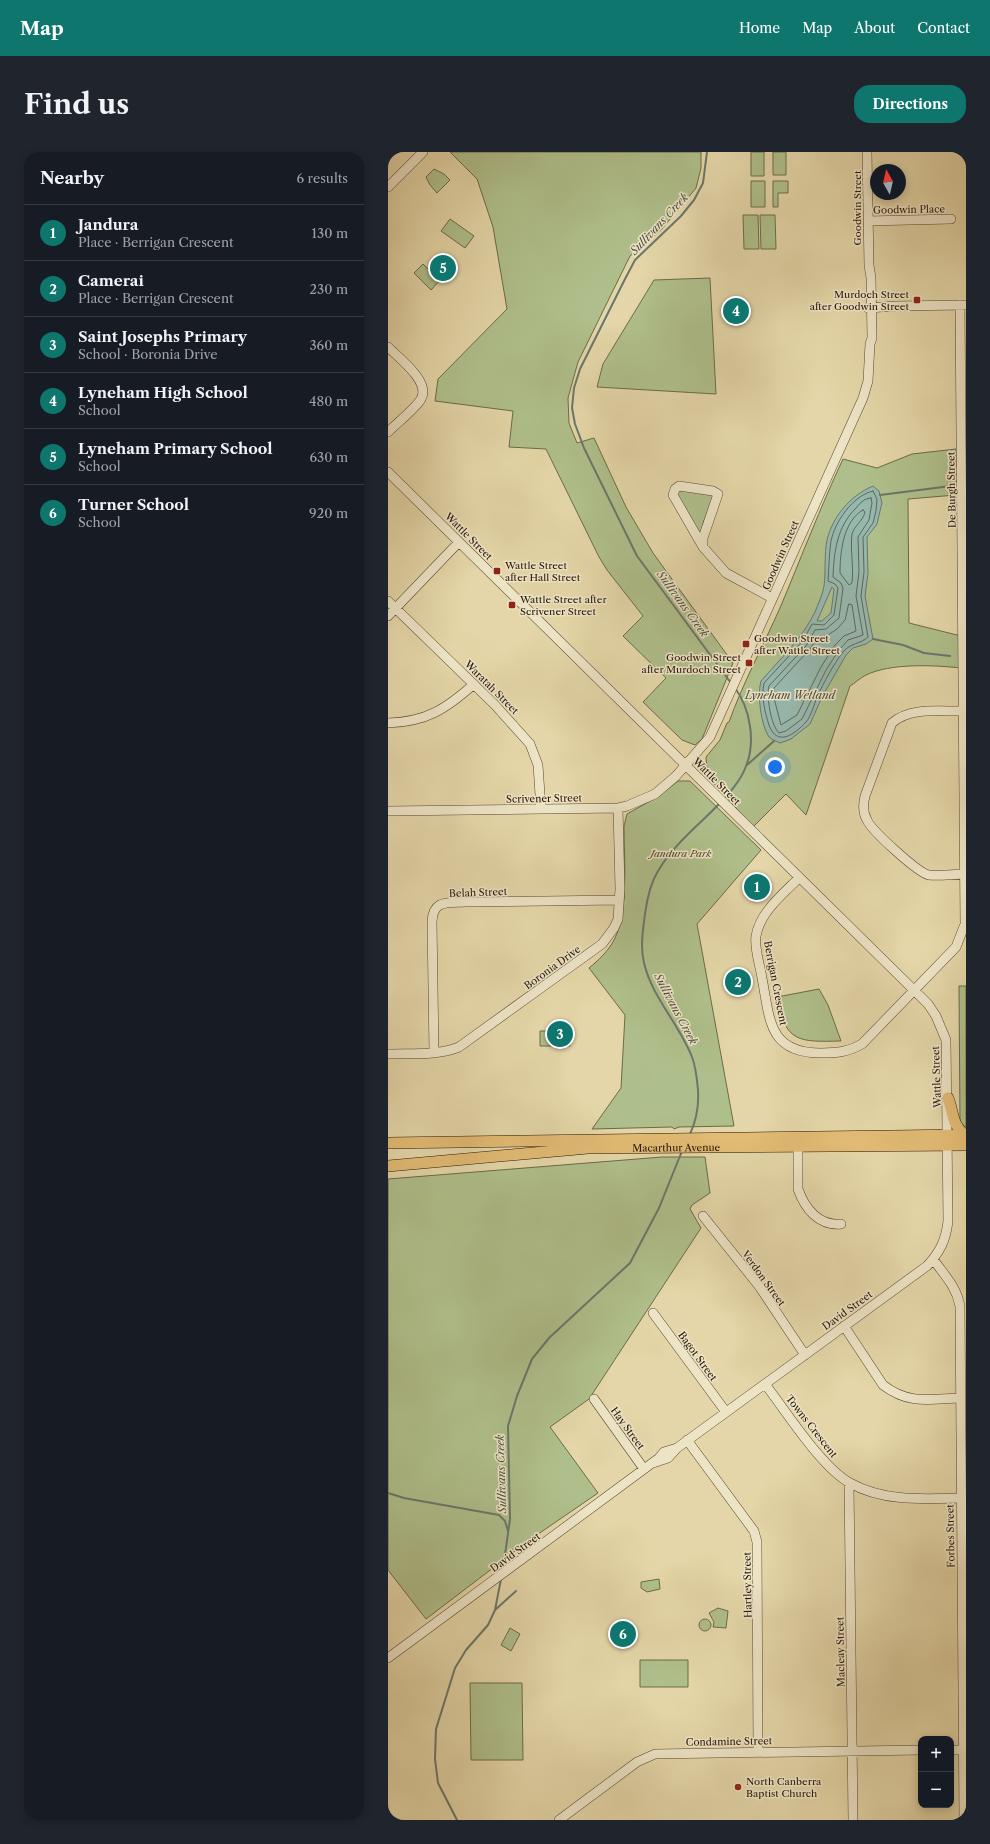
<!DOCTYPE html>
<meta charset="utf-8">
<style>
body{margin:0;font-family:"Libre Caslon Text",serif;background:#20242c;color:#f1f3f6}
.controls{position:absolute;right:12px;bottom:12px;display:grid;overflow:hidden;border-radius:8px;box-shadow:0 2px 10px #0003}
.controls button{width:36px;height:36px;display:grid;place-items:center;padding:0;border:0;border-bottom:1px solid #363941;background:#171b24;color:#f1f3f6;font:20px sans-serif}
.compass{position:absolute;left:482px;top:12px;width:36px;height:36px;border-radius:50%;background:#171b24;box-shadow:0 2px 10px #0003;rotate:352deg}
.you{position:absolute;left:387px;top:615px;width:14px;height:14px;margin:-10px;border:3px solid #fff;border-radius:50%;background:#1a73e8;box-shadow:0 0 0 6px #1a73e833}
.badge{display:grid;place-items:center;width:26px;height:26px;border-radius:50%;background:#0f766e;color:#fff;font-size:13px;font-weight:700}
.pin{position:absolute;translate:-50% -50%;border:2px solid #fff;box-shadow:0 1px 4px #0006}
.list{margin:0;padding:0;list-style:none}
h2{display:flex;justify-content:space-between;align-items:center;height:52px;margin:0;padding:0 16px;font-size:17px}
h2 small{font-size:13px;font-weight:400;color:#9ea1a6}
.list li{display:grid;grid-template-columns:26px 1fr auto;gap:12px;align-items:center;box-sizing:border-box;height:56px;padding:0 16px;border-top:1px solid #363941}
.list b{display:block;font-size:15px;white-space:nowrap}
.list p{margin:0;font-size:13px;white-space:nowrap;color:#9ea1a6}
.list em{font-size:13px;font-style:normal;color:#9ea1a6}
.map{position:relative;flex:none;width:578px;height:1668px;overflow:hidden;border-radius:16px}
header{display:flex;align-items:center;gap:24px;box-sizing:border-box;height:56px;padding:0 20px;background:#0f766e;color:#fff}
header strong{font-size:19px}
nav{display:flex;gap:22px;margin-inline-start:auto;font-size:14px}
.intro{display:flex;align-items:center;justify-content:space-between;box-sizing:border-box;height:96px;padding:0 24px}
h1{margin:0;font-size:28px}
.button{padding:10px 18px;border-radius:16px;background:#0f766e;color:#fff;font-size:14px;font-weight:700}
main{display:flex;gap:24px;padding:0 24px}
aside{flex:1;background:#171b24;border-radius:16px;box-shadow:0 2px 10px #0003}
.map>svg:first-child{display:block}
</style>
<header>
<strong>Map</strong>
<nav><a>Home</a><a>Map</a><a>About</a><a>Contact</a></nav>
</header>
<div class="intro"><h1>Find us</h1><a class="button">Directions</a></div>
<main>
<aside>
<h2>Nearby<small>6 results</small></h2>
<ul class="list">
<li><span class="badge">1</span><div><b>Jandura</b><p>Place · Berrigan Crescent</p></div><em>130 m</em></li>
<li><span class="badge">2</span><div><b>Camerai</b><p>Place · Berrigan Crescent</p></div><em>230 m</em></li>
<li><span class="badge">3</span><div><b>Saint Josephs Primary</b><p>School · Boronia Drive</p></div><em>360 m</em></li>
<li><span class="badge">4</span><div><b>Lyneham High School</b><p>School</p></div><em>480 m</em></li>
<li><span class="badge">5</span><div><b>Lyneham Primary School</b><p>School</p></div><em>630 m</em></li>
<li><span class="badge">6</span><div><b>Turner School</b><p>School</p></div><em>920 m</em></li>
</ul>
</aside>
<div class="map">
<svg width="578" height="1668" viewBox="0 0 578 1668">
<rect width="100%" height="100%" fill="#e4d6a8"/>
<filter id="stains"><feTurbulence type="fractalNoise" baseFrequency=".005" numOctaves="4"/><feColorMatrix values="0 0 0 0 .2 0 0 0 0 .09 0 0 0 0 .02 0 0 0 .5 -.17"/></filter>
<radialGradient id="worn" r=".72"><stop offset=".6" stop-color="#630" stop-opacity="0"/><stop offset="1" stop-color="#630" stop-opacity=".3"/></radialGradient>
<path fill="#afbf8b" stroke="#6c6a4a" d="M 62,0 L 313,0 L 313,16 L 308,36 L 273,78 L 242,104 L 190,210 L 180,246 L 181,271 L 189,291 L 206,286 L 238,355 L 265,401 L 345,511 L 314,587 L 307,593 L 294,588 L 255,550 L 278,526 L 235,484 L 255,464 L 219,418 L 211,405 L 158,297 L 121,295 L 125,259 L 47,249 L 50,227 L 119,157 L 105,75 L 89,27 Z
M 363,0 L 376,0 L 376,24 L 363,24 Z
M 385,0 L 398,0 L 398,23 L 385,23 Z
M 46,17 L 56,22 L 62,28 L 49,41 L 42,33 L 38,25 Z
M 363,29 L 377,29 L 377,55 L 363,55 Z
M 385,29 L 400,29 L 400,41 L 390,41 L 390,55 L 385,55 Z
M 355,63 L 370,63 L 371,97 L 356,97 Z
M 372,63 L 387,63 L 388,97 L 373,97 Z
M 62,67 L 86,84 L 77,96 L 53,79 Z
M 35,112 L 52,128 L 43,138 L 26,121 Z
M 322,126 L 328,242 L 209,235 L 215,212 L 266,128 Z
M 568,297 L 568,343 L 520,347 L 521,471 L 573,484 L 573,516 C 545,513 503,511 478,523 C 472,526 467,531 462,534 L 418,663 L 398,642 L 365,675 L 323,628 L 319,618 L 318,605 L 332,588 L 339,571 L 341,570 C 355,531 375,494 392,456 C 413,406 432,356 455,307 L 489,316 L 524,302 Z
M 293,337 L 327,342 L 315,371 L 313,383 L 306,378 L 289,342 Z
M 290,629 L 302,629 L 373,698 L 309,772 L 346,974 L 291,975 L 286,977 L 284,975 L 204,977 L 233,936 L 237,863 L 201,816 C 210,809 221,798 226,788 C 241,761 236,705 236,674 L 239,662 L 271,644 Z
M 571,834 L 578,834 L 578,975 L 574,974 L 572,970 Z
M 431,837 L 440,853 L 453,889 C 411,890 397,891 389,845 Z
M 152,879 L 182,879 L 182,894 L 152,894 Z
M 274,1005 L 317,1005 L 322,1041 L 304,1053 L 302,1057 L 313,1076 L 201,1247 L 162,1275 L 210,1341 L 143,1387 L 38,1467 L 0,1418 L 0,1027 Z
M 271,1427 L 272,1437 L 259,1440 L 253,1436 L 253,1430 Z
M 330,1456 L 340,1459 L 338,1476 L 325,1475 L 326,1470 L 321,1461 Z
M311 1473a6 6 0 1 1 12 0a6 6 0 1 1-12 0Z
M 122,1476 L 132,1482 L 123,1499 L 113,1493 Z
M 252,1508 L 300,1508 L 300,1535 L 252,1535 Z
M 82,1531 L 134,1531 L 135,1608 L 83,1608 Z"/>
<path fill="#96b8ad" stroke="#6a776b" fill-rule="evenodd" d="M 485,334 L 491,339 L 494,351 L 492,359 L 489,372 L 479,385 L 480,421 L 477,444 L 485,487 L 478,492 L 465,496 L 458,503 L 434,545 L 422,572 L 403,587 L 392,591 C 388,589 384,588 381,585 C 373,574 369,542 373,529 C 392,507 414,487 427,460 C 430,452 435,442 436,434 C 438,419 436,403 439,388 C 445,364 462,344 485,334 ZM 444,435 L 446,437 L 443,461 L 434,469 L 429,469 Z"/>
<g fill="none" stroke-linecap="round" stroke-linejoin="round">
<path stroke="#5f675a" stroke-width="1" d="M 485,339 L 489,347 L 488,359 L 485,371 L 475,385 L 476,420 L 473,444 L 480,485 C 473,492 462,491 455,500 C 445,513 436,530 429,545 C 426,553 423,564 418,570 C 406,583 389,595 381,573 C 377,561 373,544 376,531 L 414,490 L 424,472 L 436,473 L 446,463 L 450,436 L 447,432 L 440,429 C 441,416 441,402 443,389 C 447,370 464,344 485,339 Z
M 483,346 L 484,351 L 481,368 L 470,385 L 471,420 L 468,444 L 475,483 L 460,488 L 451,498 L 438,518 L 414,567 L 398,579 L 391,581 C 383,574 378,543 381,534 L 418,494 L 427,478 L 438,477 L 451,466 L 455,436 L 453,431 L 445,425 C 446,399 449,375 468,356 C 472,351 477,346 483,346 Z
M 475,358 L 477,360 C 475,369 466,374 464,382 C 462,398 466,415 464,431 L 461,433 L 452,421 C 452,401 455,369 475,358 Z
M 461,452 L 464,453 L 468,479 L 456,484 L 447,493 L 433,515 L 409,563 L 393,573 L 386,546 L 386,536 L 422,497 L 430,485 L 440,483 L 449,477 L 457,468 Z"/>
<path stroke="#6a776b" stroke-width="2" d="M 319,0 L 315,31 L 306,48 L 293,64 L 247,108 L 237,127 L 192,217 L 186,236 L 184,256 L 187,272 L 196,296 L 249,404 L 343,531
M 492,343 L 571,333
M 485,487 L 515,493 L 536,501 L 562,504
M 359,613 L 386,589
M 336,647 C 345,637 354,626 358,614 C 368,590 362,556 347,536
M 302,982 C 308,969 311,953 310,938 C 309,927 308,915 304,905 C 291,872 264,845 256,811 C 252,794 255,778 257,762 C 259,747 262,732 270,719 C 286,692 310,674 331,652
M 0,1341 L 16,1346 L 111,1363 L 117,1369 L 120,1379
M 115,1417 L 122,1367 L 120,1274 L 129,1244 L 144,1207 L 161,1186 L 242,1111 L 271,1056 L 294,999
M 107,1458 L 128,1439
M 69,1668 L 50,1631 L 47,1607 L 48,1577 L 67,1516 L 78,1498 L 100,1473 L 107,1458 L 113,1427"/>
<defs>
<path id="minor" d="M 0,35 L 35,0
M 480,69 L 563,67
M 480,156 L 508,154 L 577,153
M 0,195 C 11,206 43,230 33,247 C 28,256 8,272 0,280
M 0,320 L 540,852 L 548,864 L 558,888 L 560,1069 C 558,1088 552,1100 539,1114 L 289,1296 L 280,1306 L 265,1311
M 315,395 L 315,386 L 330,342 L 325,339 L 291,334 L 287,337 L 285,343 L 315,395 L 338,421 L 384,446
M 0,449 L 107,553 L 142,592 L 150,613 L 153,657
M 0,464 L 71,390
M 578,559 C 554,560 523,554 504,571 L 477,644 C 475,652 475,661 479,668 C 483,678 530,721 541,723 C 552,724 566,722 578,722
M 0,571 C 38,570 58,557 86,532
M 0,659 L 230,656 L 239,654 L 267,642 L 288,624 L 322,585 L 475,246 L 480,229 L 482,192 L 484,186 L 483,126 L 481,113 L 479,0
M 411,726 C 395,742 372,760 368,784 C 366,796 372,813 374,826 C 382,867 380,901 433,901 C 449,901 460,900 474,892 L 568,795 L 577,772 L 572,153
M 46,901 L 44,770 C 45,748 58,751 76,750 L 231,748
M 0,902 C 23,901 49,904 71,895 L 214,792 L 226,776 L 230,767 L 232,737 L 230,656
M 410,989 L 410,1037 C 417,1057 431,1074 453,1072
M 315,1064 L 371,1134 L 417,1203
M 545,1107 C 557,1124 568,1134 572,1154 L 576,1668
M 265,1161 L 338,1260
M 456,1174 L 495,1233 C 521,1253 542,1247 572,1246
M 377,1232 C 398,1259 433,1315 462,1331 C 496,1350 536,1347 573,1346
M 206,1247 L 256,1317
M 299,1288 L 366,1379 L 369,1390 L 370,1600
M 461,1331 L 465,1668
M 0,1506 L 271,1306 L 276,1300 L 289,1296
M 563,1598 L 578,1598
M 171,1668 L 249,1610 L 267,1602 L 533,1598"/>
<g id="major">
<path d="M 560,946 C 566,962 563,970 576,983"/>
<path d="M 0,991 L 578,983"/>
<path id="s1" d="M 0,1014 L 200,996 L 578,993"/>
</g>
</defs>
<use href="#minor" stroke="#574630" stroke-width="10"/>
<use href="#major" stroke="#281608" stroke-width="12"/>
<use href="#minor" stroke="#ede4c6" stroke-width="9"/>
<use href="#major" stroke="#e2bb74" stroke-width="11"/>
</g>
<g fill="#8f2418" stroke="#ede4c6" stroke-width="1.5">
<rect x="525" y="144" width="8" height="8" rx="2"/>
<rect x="105" y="415" width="8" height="8" rx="2"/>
<rect x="120" y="449" width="8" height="8" rx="2"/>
<rect x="354" y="488" width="8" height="8" rx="2"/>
<rect x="357" y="507" width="8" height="8" rx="2"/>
<circle cx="350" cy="1635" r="4"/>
</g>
<g text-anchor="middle" stroke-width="3" stroke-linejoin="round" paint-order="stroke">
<g font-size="10" fill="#281608" stroke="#ede4c6">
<text transform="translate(469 56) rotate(-90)" y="4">Goodwin Street</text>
<text transform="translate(521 57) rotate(-1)" y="4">Goodwin Place</text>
<text transform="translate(563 338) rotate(-91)" y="4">De Burgh Street</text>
<text transform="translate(81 384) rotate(45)" y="4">Wattle Street</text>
<text transform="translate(392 403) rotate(-66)" y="4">Goodwin Street</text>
<text transform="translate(104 535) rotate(45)" y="4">Waratah Street</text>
<text transform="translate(329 629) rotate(45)" y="4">Wattle Street</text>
<text transform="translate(156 646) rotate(-1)" y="4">Scrivener Street</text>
<text transform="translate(90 740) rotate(-2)" y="4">Belah Street</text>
<text transform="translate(164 815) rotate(-36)" y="4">Boronia Drive</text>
<text transform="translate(388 831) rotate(79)" y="4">Berrigan Crescent</text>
<text transform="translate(548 925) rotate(-92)" y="4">Wattle Street</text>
<text dy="4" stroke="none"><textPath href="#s1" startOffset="289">Macarthur Avenue</textPath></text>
<text transform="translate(376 1126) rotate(54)" y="4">Verdon Street</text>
<text transform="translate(459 1158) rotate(-36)" y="4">David Street</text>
<text transform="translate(310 1204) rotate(54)" y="4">Bagot Street</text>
<text transform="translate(424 1274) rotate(52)" y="4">Towns Crescent</text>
<text transform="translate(240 1276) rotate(54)" y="4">Hay Street</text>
<text transform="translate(562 1384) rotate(-91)" y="4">Forbes Street</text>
<text transform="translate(127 1400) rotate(-36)" y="4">David Street</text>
<text transform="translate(359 1433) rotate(-91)" y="4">Hartley Street</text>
<text transform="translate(452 1500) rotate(-91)" y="4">Macleay Street</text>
<text transform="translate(341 1589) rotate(-1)" y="4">Condamine Street</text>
</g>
<g font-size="10" fill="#281608" stroke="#ede4c6" text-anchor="start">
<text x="521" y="146" text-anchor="end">Murdoch Street<tspan x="521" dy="12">after Goodwin Street</tspan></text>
<text x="117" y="417">Wattle Street<tspan x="117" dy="12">after Hall Street</tspan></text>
<text x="132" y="451">Wattle Street after<tspan x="132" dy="12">Scrivener Street</tspan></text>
<text x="366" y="490">Goodwin Street<tspan x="366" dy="12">after Wattle Street</tspan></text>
<text x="353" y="509" text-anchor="end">Goodwin Street<tspan x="353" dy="12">after Murdoch Street</tspan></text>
<text x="358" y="1633">North Canberra<tspan x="358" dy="12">Baptist Church</tspan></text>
</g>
<g font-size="10" font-style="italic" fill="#50492f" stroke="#ede4c6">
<text x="293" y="705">Jandura Park</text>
</g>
<g font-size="11" font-style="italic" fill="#4e4f42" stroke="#ede4c6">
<text transform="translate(271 72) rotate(-47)" y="4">Sullivans Creek</text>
<text transform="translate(295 452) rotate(54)" y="4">Sullivans Creek</text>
<text x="402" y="547">Lyneham Wetland</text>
<text transform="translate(288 857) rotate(62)" y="4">Sullivans Creek</text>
<text transform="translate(113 1322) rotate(-92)" y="4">Sullivans Creek</text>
</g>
</g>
<rect width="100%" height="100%" filter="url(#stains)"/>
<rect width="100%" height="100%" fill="url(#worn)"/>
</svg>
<div class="controls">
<button>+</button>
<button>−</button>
</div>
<svg class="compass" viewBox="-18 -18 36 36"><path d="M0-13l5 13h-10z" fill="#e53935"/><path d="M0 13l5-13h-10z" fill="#9ea1a6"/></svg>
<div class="you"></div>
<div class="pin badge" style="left:369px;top:735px">1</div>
<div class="pin badge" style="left:350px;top:830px">2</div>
<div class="pin badge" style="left:172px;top:882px">3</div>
<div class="pin badge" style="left:348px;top:159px">4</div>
<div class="pin badge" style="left:55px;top:116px">5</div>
<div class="pin badge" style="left:235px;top:1482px">6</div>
</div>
</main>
